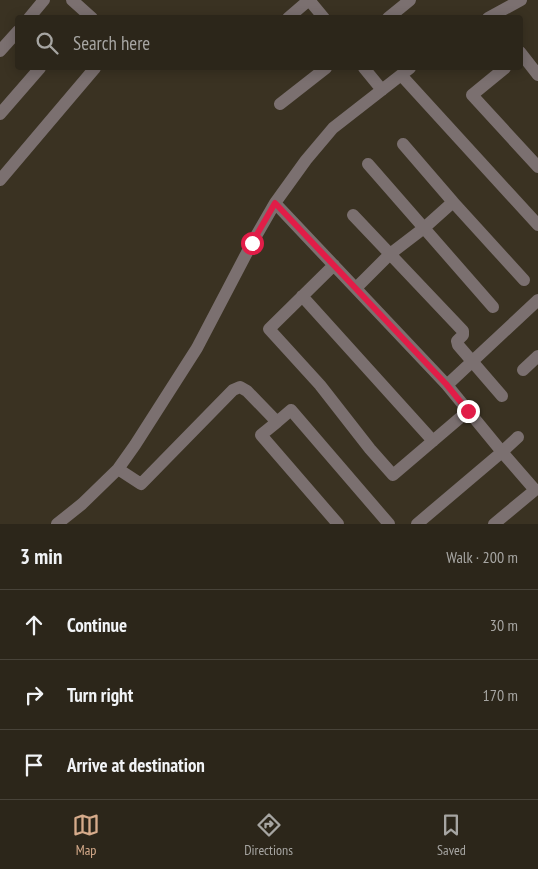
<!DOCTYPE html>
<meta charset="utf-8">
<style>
body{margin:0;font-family:"PT Sans Narrow",sans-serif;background:#342e23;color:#f1f3f6}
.stop{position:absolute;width:15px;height:15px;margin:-11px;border:4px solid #e11d48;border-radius:50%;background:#fff}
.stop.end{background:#e11d48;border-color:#fff;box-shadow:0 1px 5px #0008}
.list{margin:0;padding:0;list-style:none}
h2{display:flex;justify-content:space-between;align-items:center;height:65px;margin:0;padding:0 20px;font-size:21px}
h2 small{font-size:16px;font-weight:400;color:#a6a5a2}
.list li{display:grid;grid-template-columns:32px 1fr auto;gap:15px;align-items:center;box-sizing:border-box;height:70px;padding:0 20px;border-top:1px solid #484339}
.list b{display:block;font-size:19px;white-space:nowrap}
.list em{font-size:16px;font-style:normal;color:#a6a5a2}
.icon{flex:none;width:28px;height:28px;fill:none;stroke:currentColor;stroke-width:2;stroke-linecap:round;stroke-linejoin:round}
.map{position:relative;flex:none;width:538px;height:524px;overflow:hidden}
.search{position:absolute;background:#2c261a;box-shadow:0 2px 12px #0003;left:15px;right:15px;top:15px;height:55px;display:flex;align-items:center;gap:12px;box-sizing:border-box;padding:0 18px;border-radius:5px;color:#a6a5a2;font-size:19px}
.sheet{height:275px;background:#2c261a}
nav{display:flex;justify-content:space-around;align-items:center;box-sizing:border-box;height:70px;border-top:1px solid #484339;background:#2c261a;font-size:14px;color:#a6a5a2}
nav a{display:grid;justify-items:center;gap:2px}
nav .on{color:#d6ab8b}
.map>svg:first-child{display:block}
</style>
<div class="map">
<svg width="538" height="524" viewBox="0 0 538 524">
<rect width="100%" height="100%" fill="#3a3222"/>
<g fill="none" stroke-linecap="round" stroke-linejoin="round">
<path stroke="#7b7070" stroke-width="12" d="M 72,0 L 92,18
M 309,0 L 324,18
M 29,18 L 44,0
M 288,18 L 309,0
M 388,18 L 410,0
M 488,18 L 521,0
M 0,51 L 18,31
M 520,52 L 538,75
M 364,68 L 382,90
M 505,68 L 472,95 L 538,167
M 401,75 L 538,225
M 280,104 L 326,68
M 0,114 L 40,68
M 368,164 L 493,307
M 0,180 L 95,68
M 453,202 L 524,280
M 275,203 L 447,385 L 538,300
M 353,215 L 463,331 L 463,335 L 457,341 L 458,345 L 502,396
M 334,265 L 269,329 L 320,385 L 370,449 L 393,475 L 468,411
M 356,288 L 390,254 L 424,228 L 453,202 L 403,144
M 302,296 L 433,441
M 523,370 L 538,356
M 447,385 L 502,452 L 518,437
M 277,422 L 261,435 L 338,524
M 118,469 L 141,484 L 233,390 L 240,387 L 247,391 L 277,422 L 291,410 L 389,524
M 57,524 L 82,504 L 118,469 L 135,445 L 197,348 L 252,243 L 275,203 L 306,160 L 333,128 L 410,68
M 417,524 L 502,452 L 535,490 L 494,524"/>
</g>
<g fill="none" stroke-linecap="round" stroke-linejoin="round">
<path stroke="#e11d48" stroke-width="6" d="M 252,243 L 275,203 L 446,384 L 468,411"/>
</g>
</svg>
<div class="stop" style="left:252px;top:243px"></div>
<div class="stop end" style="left:468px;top:411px"></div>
<div class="search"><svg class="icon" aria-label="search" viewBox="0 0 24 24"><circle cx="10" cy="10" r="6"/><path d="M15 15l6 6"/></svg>Search here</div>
</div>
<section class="sheet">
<h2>3 min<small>Walk · 200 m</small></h2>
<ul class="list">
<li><svg class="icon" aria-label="ahead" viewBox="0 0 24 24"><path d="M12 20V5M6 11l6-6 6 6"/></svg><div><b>Continue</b></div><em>30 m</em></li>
<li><svg class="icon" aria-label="right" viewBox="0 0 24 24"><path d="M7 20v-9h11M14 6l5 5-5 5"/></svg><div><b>Turn right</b></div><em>170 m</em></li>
<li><svg class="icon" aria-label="arrive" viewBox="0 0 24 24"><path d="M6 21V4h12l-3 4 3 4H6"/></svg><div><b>Arrive at destination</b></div></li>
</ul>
</section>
<nav>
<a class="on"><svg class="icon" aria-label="map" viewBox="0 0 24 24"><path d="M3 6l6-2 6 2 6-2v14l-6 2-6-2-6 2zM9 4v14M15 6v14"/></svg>Map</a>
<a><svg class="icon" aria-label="directions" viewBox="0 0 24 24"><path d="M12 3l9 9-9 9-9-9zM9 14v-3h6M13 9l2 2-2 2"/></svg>Directions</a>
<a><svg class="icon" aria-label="saved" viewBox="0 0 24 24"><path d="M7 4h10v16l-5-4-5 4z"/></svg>Saved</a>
</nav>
